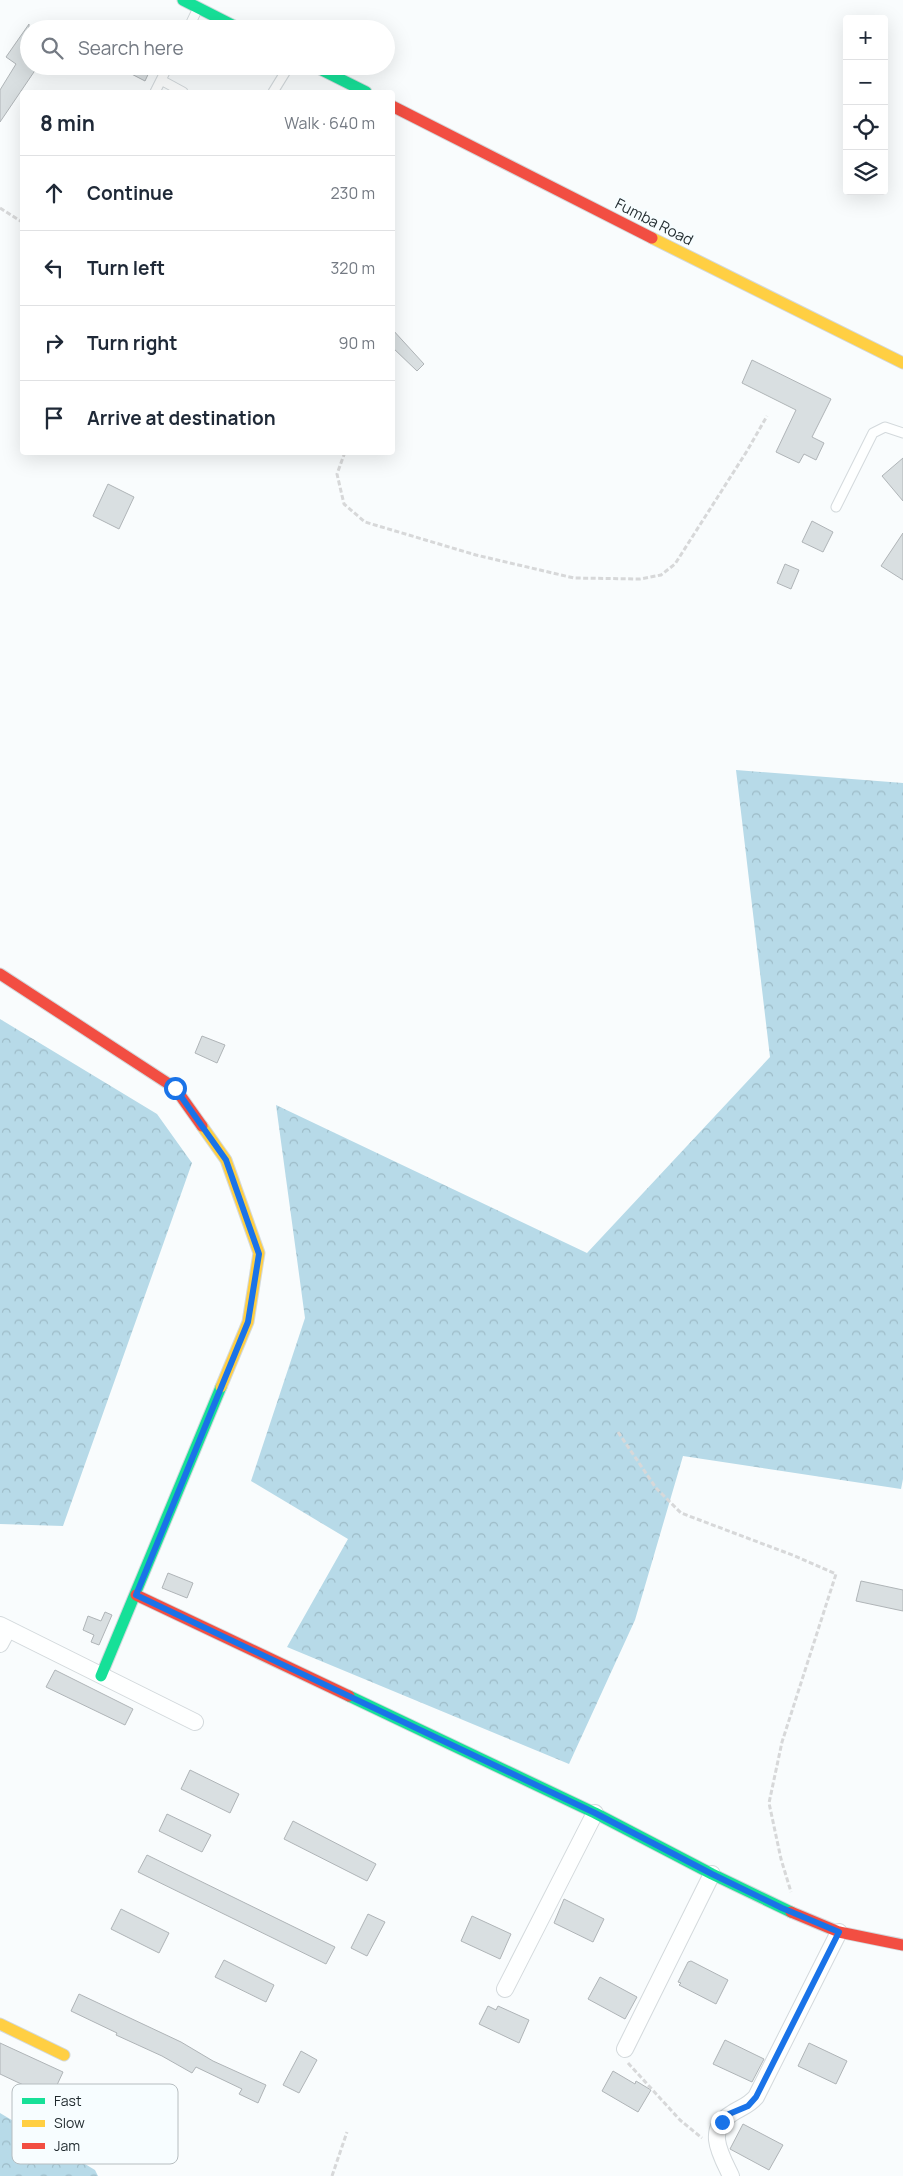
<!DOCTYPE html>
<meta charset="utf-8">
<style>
body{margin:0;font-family:Manrope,sans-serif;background:#f6f6f7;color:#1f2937}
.controls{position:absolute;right:15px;top:15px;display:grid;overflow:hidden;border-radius:5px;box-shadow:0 5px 20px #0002}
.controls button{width:45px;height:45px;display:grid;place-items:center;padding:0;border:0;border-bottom:1px solid #e0e1e3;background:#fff;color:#1f2937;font:25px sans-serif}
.stop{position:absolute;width:15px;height:15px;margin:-11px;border:4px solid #1a73e8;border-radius:50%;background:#fff}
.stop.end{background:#1a73e8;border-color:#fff;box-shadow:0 1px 5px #0008}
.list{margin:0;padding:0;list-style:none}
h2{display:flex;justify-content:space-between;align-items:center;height:65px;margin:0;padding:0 20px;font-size:21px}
h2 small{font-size:16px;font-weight:400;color:#747a83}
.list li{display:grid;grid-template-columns:32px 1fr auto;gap:15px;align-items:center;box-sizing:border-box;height:75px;padding:0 20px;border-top:1px solid #e0e1e3}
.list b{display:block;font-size:19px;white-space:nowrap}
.list em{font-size:16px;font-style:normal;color:#747a83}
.icon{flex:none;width:28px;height:28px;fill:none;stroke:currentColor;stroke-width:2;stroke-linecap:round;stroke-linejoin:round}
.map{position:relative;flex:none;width:903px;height:2176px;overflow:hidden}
.search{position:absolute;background:#fff;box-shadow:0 5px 20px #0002;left:20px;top:20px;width:375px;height:55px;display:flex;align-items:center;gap:12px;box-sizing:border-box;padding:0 18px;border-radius:28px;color:#747a83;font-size:19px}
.panel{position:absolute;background:#fff;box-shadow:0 5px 20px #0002;left:20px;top:90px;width:375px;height:365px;border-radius:5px}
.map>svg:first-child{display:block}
</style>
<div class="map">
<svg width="903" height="2176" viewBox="0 0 903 2176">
<defs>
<pattern id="forest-crowns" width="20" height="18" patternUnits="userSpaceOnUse" patternTransform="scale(1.25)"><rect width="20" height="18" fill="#b7dae8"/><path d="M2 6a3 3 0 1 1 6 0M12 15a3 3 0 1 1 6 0" fill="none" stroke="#9dbbc7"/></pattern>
</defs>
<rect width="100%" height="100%" fill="#f9fcfd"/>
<path fill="url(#forest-crowns)" d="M 736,770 L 903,783 L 903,1479 L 901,1489 L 683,1456 L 635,1620 L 569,1764 L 287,1647 L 348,1539 L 251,1481 L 305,1318 L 276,1105 L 587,1253 L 770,1057 Z
M 0,1019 L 157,1114 L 192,1163 L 63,1526 L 0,1524 Z
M 0,2113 L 95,2170 L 98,2176 L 0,2176 Z"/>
<path fill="#d9dfe1" stroke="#afb4b7" d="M 29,24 L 29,66 L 38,66 L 0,122 L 0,90 L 16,64 L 6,57 Z
M 116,66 L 152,66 L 145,81 Z
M 392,329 L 424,364 L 417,371 L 392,347 Z
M 752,360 L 831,399 L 812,437 L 824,443 L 816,460 L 804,454 L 799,463 L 776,452 L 796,410 L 742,383 Z
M 903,458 L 903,501 L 882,476 Z
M 108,484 L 134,497 L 119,529 L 93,516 Z
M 812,521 L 833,532 L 823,552 L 802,542 Z
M 903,533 L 903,580 L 881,566 Z
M 785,564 L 799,570 L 791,589 L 777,583 Z
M 202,1036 L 225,1045 L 217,1063 L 195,1053 Z
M 168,1573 L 193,1583 L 187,1598 L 162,1588 Z
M 861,1581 L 903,1590 L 903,1611 L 856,1601 Z
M 105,1612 L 112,1615 L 99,1645 L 91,1642 L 94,1635 L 83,1630 L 88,1616 L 101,1621 Z
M 55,1670 L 133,1709 L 125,1725 L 46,1687 Z
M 190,1770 L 239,1794 L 230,1813 L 181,1789 Z
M 167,1814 L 211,1835 L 202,1852 L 159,1831 Z
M 293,1821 L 376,1864 L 367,1881 L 284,1839 Z
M 147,1855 L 335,1947 L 326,1964 L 138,1872 Z
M 564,1899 L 604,1919 L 593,1942 L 554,1923 Z
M 121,1909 L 169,1933 L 159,1953 L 111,1929 Z
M 368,1914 L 385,1922 L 367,1956 L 351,1948 Z
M 472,1916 L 511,1934 L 500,1959 L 461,1941 Z
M 224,1960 L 274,1985 L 266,2002 L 215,1977 Z
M 691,1961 L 728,1980 L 716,2004 L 679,1985 L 681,1983 L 678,1982 L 688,1962 Z
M 600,1977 L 637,1997 L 625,2019 L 588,1999 Z
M 79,1994 L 181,2042 L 213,2061 L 266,2085 L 258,2103 L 239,2094 L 242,2089 L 196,2067 L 192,2073 L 162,2056 L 116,2035 L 117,2033 L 71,2011 Z
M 488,2006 L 496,2010 L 498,2006 L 529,2020 L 519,2043 L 479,2024 Z
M 725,2040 L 764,2059 L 752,2082 L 713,2064 Z
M 0,2043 L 63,2072 L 51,2098 L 0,2074 Z
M 809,2043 L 847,2061 L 836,2084 L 798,2066 Z
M 301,2051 L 317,2060 L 299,2093 L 283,2085 Z
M 613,2071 L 635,2084 L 636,2081 L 651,2090 L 638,2112 L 602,2091 Z
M 743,2124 L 783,2145 L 769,2170 L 730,2149 Z"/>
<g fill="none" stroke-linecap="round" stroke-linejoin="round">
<defs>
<path id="lane" d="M 188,29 L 198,8
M 161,80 L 183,92
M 155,92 L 168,66
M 273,92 L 289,66
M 836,507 L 873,433 L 885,427 L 903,433"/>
<path id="street" d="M 0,1625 L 195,1722
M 0,1644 L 8,1629
M 505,1989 L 595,1813
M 625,2049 L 712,1874
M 731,2176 C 721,2155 705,2130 731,2114 C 741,2107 747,2107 756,2097 L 839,1932"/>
<path id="fast" d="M 183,0 L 240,29
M 314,66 L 366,92
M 101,1676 L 221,1387
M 349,1696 L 595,1813 L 712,1874 L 791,1912"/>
<path id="slow" d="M 652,238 L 903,363
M 202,1126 L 226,1160 L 259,1253 L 248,1322 L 221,1387
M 0,2024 L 64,2055"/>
<path id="jam" d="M 392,106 L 652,238
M 0,974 L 175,1088 L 202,1126
M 136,1595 L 349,1696
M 791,1912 L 839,1932 L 903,1945"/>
</defs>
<use href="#lane" stroke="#d3d9dc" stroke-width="11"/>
<use href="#street" stroke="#d3d9dc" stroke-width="18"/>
<use href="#fast" stroke="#d3d9dc" stroke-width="13"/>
<use href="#slow" stroke="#d3d9dc" stroke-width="13"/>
<use href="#jam" stroke="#d3d9dc" stroke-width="13"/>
<path stroke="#d7d8d9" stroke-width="3" stroke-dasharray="5 2.5" stroke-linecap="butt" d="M 0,208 L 22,222
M 345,452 L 337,474 L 344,504 L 365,522 L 476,555 L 574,578 L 640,579 L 661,575 L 675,564 L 747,451 L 767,416
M 618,1432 L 656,1488 L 681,1513 L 795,1556 L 836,1574 L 782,1742 L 769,1803 L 781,1859 L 791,1892
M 628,2063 L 680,2120 L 702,2138
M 332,2176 L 347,2132"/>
<use href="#lane" stroke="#feffff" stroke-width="9"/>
<use href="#street" stroke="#feffff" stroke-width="16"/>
<use href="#fast" stroke="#16e098" stroke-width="11"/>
<use href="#slow" stroke="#ffcf43" stroke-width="11"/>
<use href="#jam" stroke="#f24e42" stroke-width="11"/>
</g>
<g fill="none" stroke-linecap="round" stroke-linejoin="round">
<path stroke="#1a73e8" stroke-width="6" d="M 175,1088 L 226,1160 L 259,1254 L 248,1322 L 136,1595 L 595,1813 L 712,1874 L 782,1908 L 839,1932 L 756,2097 L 748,2106 L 729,2114 L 722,2122"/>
</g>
<g text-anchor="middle" stroke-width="5" stroke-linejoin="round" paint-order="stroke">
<g font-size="15" fill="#1f292d" stroke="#f7fdff">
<text transform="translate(654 222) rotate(27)" y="5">Fumba Road</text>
</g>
</g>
<rect x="12" y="2084" width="166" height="80" rx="8" fill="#f7fdff" stroke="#b6bdc0" stroke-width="1"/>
<rect x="22" y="2098" width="23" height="6" fill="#16e098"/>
<rect x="22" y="2120" width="23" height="7" fill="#ffcf43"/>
<rect x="22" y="2143" width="23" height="6" fill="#f24e42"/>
<g font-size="14" fill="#1f292d">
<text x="54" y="2106">Fast</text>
<text x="54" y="2128">Slow</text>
<text x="54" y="2151">Jam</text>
</g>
</svg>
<div class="controls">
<button>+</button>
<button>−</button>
<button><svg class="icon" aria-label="locate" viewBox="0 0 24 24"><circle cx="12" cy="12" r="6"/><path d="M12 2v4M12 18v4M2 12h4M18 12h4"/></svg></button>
<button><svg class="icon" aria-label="layers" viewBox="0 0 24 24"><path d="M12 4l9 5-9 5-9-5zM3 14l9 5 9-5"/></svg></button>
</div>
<div class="stop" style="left:175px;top:1088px"></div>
<div class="stop end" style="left:722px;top:2122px"></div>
<div class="search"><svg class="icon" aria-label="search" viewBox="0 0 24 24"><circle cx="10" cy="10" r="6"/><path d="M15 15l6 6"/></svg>Search here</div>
<section class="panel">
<h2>8 min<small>Walk · 640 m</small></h2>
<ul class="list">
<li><svg class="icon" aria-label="ahead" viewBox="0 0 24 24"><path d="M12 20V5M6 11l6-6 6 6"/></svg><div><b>Continue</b></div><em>230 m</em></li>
<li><svg class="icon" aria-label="left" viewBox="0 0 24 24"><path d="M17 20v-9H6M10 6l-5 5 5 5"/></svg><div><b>Turn left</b></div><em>320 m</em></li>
<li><svg class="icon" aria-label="right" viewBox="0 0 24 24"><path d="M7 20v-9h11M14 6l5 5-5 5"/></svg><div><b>Turn right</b></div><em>90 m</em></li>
<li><svg class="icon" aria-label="arrive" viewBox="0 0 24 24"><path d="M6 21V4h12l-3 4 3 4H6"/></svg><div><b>Arrive at destination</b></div></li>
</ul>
</section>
</div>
